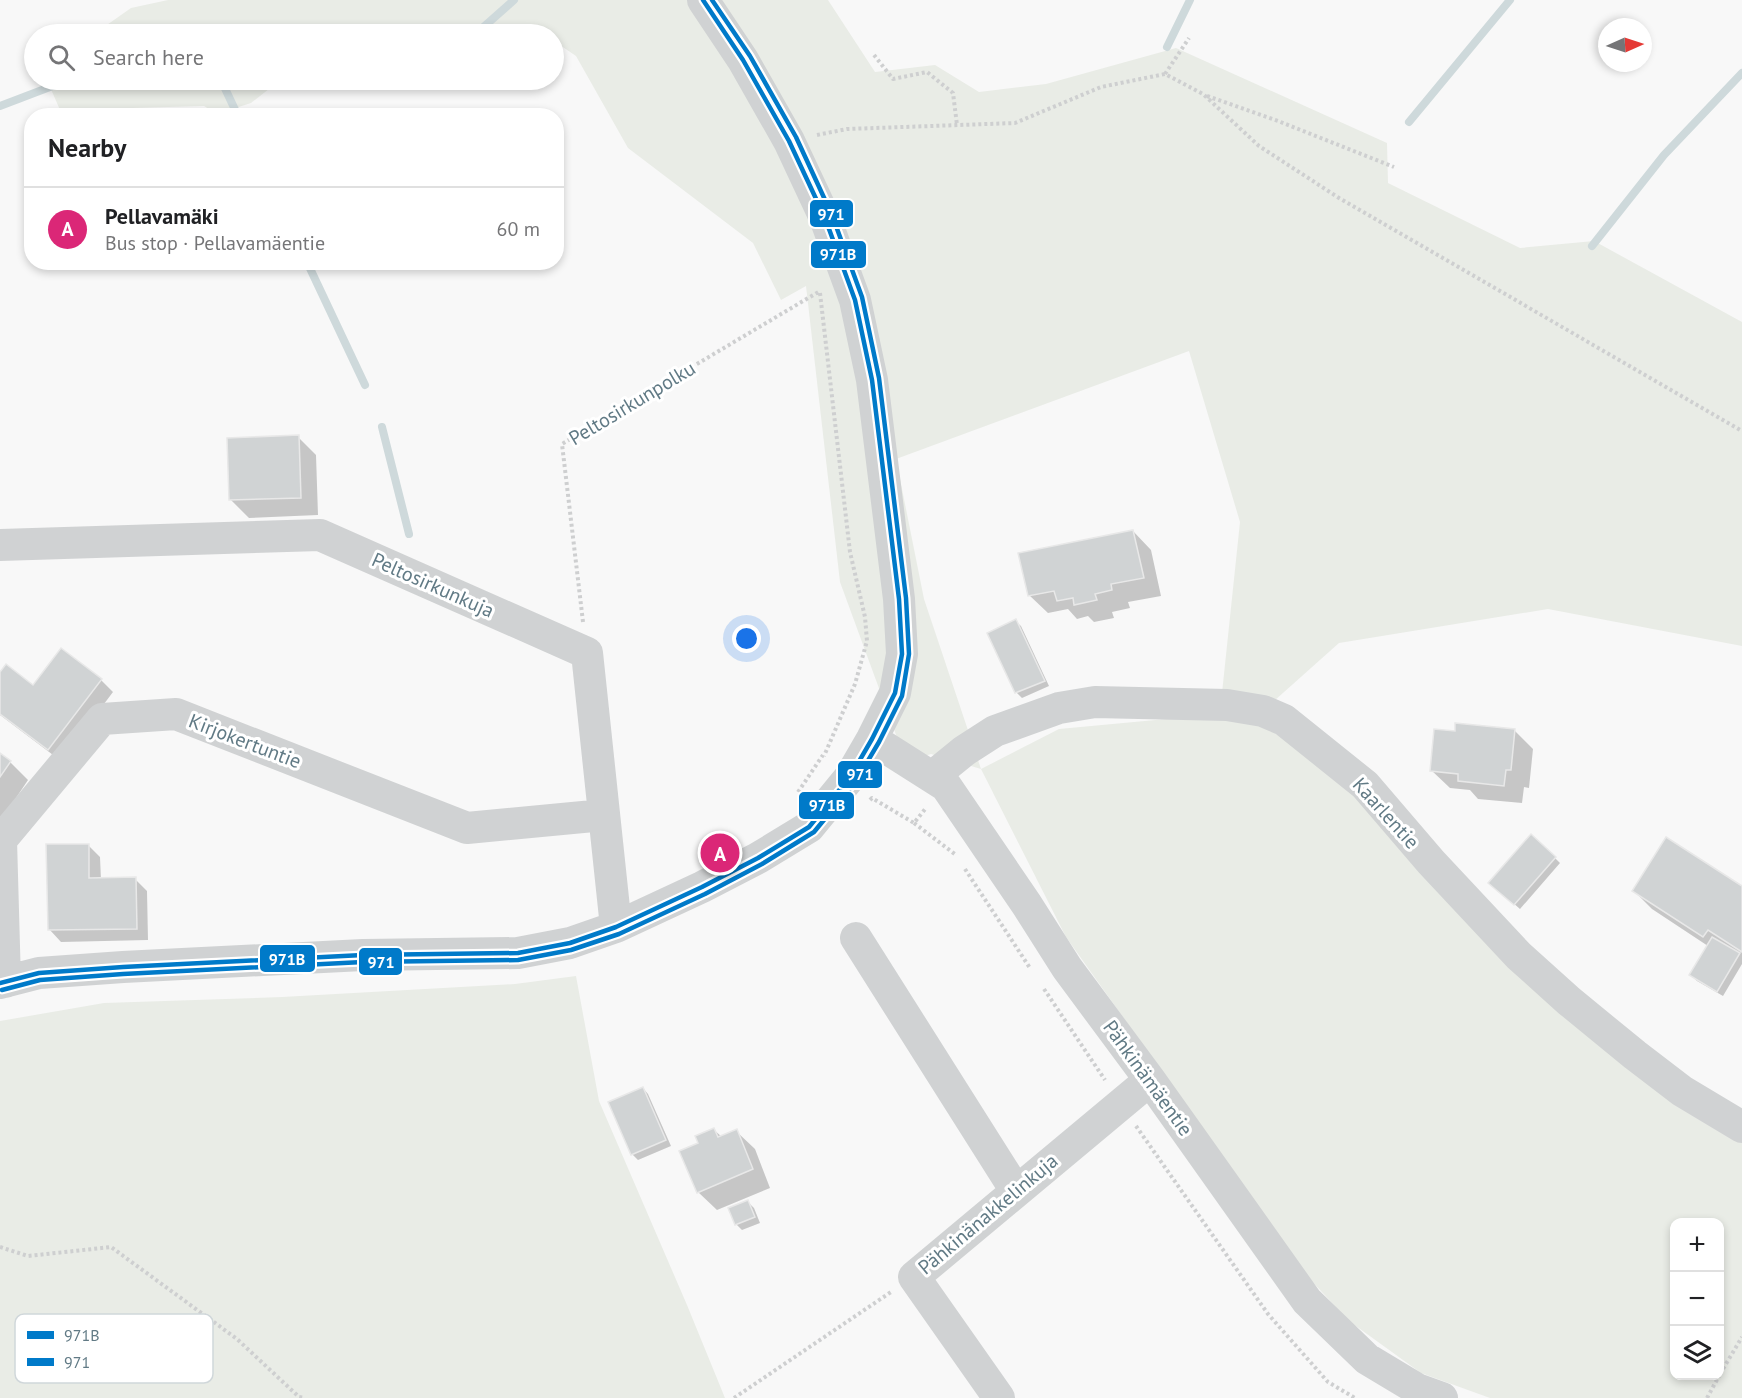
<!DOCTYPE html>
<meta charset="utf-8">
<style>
body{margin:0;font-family:"PT Sans",sans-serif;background:#f6f6f6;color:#202124}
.controls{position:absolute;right:18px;bottom:18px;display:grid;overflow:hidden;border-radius:12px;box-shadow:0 3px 9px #0003}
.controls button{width:54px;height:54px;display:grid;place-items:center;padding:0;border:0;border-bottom:2px solid #e0e0e0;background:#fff;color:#202124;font:30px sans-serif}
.compass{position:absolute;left:1598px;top:18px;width:54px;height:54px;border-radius:50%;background:#fff;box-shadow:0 3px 9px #0003;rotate:87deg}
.you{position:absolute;left:747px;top:639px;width:21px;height:21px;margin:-15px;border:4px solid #fff;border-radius:50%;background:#1a73e8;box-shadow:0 0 0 9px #1a73e833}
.badge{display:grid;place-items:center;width:39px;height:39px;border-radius:50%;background:#db2777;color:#fff;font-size:20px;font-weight:700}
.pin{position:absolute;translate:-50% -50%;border:3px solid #fff;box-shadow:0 2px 6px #0006}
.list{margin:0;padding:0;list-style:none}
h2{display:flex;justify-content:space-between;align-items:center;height:78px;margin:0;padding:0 24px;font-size:26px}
h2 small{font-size:20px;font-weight:400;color:#757577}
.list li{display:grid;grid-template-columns:39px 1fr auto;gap:18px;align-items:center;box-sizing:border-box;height:84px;padding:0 24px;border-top:2px solid #e0e0e0}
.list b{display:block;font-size:22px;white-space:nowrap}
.list p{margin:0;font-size:20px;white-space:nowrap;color:#757577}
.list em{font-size:20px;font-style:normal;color:#757577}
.icon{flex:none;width:33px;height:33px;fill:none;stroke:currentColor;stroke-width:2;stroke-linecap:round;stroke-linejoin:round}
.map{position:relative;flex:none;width:1742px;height:1398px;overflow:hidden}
.search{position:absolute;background:#fff;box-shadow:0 3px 9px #0003;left:24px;top:24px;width:540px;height:66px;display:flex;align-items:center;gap:15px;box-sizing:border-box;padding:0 21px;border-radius:33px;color:#757577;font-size:22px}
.panel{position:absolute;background:#fff;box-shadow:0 3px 9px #0003;left:24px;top:108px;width:540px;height:162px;border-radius:24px}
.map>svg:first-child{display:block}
</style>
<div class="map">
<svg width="1742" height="1398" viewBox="0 0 1742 1398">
<rect width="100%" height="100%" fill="#f8f8f8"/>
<path fill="#e9ece6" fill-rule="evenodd" d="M 168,0 L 828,0 L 875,72 L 935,65 L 979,92 L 1046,84 L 1176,48 L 1387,143 L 1388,183 L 1520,248 L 1594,241 L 1742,322 L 1742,646 L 1548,609 L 1339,643 L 1274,701 L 1222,693 L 1240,522 L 1189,351 L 896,459 L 924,599 L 981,769 L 1059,729 L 1209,715 L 1259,723 L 1327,767 L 1742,1139 L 1742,1398 L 1490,1398 L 1421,1373 L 1349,1321 L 1307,1276 L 1066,937 L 981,769 L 931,754 L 906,762 L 840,582 L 806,286 L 781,300 L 753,243 L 628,148 L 576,56 L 554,41 L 554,34 L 94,34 L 131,8 ZM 1674,1222 L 1720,1222 L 1720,1376 L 1674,1376 Z
M 47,80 L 417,80 L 274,85 L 251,103 L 217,114 L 204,106 L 60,110 Z
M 576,976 L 599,1101 L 687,1305 L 725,1398 L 0,1398 L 0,1021 L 104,1003 L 282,997 L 515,984 Z"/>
<path fill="#0003" d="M 298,437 L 316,455 L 318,515 L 249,518 L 230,499 Z
M 1133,531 L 1151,550 L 1161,596 L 1128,602 L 1130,608 L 1112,612 L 1114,618 L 1094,622 L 1088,616 L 1077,619 L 1068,609 L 1048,613 L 1029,595 Z
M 1015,621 L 1021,626 L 1049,686 L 1022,698 L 1016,692 Z
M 0,675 L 33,687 L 101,680 L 113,692 L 61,761 L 0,715 Z
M 1515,731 L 1533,749 L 1529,788 L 1524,787 L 1522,803 L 1478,799 L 1470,790 L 1450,788 L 1431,770 L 1456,733 Z
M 0,755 L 10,762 L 28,780 L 0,822 Z
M 88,845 L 100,857 L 101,880 L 135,879 L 147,891 L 148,940 L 61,942 L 49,929 Z
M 1555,858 L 1560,863 L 1520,909 L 1496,888 Z
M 1742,887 L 1742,964 L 1723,996 L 1697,981 L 1691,975 L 1708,946 L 1652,909 L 1634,891 Z
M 643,1088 L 648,1094 L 671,1146 L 638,1160 L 632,1154 Z
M 713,1129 L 722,1137 L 736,1131 L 755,1149 L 770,1188 L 717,1210 L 698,1192 L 699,1144 Z
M 748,1202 L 754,1208 L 760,1223 L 742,1230 L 736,1224 Z"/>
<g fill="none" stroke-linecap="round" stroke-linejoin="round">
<path stroke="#ced9db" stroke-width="8" d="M 423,34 L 479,31 L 514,0
M 1167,47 L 1190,0
M 221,80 L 238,116
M 0,106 L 63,82 L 153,80
M 1409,122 L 1510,0
M 1592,246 L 1664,155 L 1742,73
M 307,262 L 365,385
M 382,427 L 409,534"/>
</g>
<path fill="#d0d3d4" stroke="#e8e8e8" stroke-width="1.5" d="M 299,435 L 301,498 L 229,500 L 227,438 Z
M 1133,530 L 1144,578 L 1111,584 L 1112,590 L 1095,594 L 1097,600 L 1074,605 L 1073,598 L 1057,601 L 1054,591 L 1028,596 L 1018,553 Z
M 1016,619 L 1045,681 L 1015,693 L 987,633 Z
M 61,648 L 102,679 L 48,750 L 0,714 L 0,672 L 6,664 L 33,685 Z
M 1455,723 L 1515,729 L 1511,770 L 1506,770 L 1504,786 L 1458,781 L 1458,774 L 1430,771 L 1434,729 L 1455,731 Z
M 0,753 L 11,761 L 0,777 Z
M 1531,834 L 1556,857 L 1514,905 L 1488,883 Z
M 1666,837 L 1742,886 L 1742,952 L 1708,930 L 1703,937 L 1632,891 Z
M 46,844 L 89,844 L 89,878 L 136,877 L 137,929 L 48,930 Z
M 1712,937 L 1740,953 L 1717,992 L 1689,975 Z
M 643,1087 L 666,1140 L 631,1155 L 608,1102 Z
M 714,1128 L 718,1137 L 737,1129 L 753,1169 L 697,1193 L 679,1151 L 698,1143 L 695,1136 Z
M 748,1200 L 755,1217 L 735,1225 L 728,1208 Z"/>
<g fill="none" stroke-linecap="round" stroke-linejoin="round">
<path stroke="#cecfd0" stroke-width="4" stroke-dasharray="3 3" stroke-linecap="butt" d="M 874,55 L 893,79 L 927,72 L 953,93 L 957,125
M 1165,74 L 1189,38
M 1207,96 L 1278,121 L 1394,167
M 817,135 L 847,129 L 1015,123 L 1101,87 L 1165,74 L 1203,94 L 1259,146 L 1339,198 L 1742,431
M 820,293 L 850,552 L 865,617 L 867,641 L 855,684 L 824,756
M 583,622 L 562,444 L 820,291
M 798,792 L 823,755
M 870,800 L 872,798 L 914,823 L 926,808
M 914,823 L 956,855
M 965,869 L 1030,968
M 1044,989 L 1105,1080
M 1136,1126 L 1268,1314 L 1328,1382 L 1355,1398
M 0,1247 L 28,1256 L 111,1247 L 237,1339 L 299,1397 L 305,1398
M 1720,1374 L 1742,1337
M 734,1398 L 891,1292
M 1707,1398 L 1719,1376"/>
<path stroke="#d0d2d3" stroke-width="32" d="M 0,545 L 320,535 L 587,653 L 616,927
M 872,739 L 946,786 L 1027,905 L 1067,968 L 1150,1080 L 1307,1301 L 1367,1359 L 1417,1389 L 1442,1398
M 932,777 L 964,751 L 995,731 L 1059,708 L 1095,702 L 1227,705 L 1263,711 L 1284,720 L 1365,785 L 1431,862 L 1519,956 L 1569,1001 L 1635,1055 L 1682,1091 L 1742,1127
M 856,938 L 1016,1191
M 5,982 L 1,840 L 102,719 L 176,714 L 467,828 L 604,815
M 0,983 L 39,973 L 123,967 L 363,955 L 518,953 L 570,943 L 616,927 L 702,887 L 758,858 L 809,827 L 850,777 L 872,739 L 895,693 L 902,654 L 899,599 L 872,380 L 855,300 L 825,218 L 789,141 L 743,60 L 703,0
M 999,1398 L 914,1277 L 1150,1080"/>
<defs>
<path id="bus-1" d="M 0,983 L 39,973 L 123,967 L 363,955 L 518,953 L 570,943 L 616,927 L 702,887 L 758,858 L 809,827 L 850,777 L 872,739 L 895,693 L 902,654 L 899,599 L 872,380 L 855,300 L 825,218 L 789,141 L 743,60 L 703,0"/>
<path id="bus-2" d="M 2,990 L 40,980 L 123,974 L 363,962 L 518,960 L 571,950 L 619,934 L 705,894 L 762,864 L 814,832 L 856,781 L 879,742 L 902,696 L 909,654 L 906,598 L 879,378 L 862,297 L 832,215 L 796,137 L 750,56 L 712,0"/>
</defs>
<use href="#bus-1" stroke="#fff" stroke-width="9"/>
<use href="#bus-2" stroke="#fff" stroke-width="9"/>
<use href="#bus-1" stroke="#007ac9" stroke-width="4.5"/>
<use href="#bus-2" stroke="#007ac9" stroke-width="4.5"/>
</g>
<g text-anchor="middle" stroke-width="6" stroke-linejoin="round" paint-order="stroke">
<g font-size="20" fill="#617a85" stroke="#fff">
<text transform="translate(632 403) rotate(-31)" y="7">Peltosirkunpolku</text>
<text transform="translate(433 585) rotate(24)" y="7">Peltosirkunkuja</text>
<text transform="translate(245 741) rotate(21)" y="7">Kirjokertuntie</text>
<text transform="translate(1386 813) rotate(48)" y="7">Kaarlentie</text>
<text transform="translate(1148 1078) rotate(54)" y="7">Pähkinämäentie</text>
<text transform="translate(988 1214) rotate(-40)" y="7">Pähkinänakkelinkuja</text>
</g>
</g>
<rect x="15" y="1314" width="198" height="69" rx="9" fill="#fff" stroke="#d0d7da" stroke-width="1.5"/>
<rect x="27" y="1331" width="27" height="8" fill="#007ac9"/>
<rect x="27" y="1358" width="27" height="8" fill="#007ac9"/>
<g font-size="16" fill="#617a85">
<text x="64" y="1341">971B</text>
<text x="64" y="1368">971</text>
</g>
<g stroke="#fff" stroke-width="2">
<rect x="809" y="199" width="45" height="29" rx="6" fill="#007ac9"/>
<rect x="810" y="240" width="57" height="29" rx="6" fill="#007ac9"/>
<rect x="837" y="760" width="46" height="29" rx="6" fill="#007ac9"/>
<rect x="798" y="791" width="57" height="29" rx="6" fill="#007ac9"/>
<rect x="259" y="944" width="57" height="29" rx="6" fill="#007ac9"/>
<rect x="358" y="947" width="45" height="29" rx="6" fill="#007ac9"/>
</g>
<g font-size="16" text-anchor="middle" font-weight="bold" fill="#fff">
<text x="831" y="220">971</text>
<text x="838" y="260">971B</text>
<text x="860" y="780">971</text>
<text x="827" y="811">971B</text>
<text x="287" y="965">971B</text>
<text x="381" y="968">971</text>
</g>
</svg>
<div class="controls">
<button>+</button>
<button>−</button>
<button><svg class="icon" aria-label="layers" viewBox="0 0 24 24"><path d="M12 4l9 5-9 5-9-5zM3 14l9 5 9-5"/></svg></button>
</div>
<svg class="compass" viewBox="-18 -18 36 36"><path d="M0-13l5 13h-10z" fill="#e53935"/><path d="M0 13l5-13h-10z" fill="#757577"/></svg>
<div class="you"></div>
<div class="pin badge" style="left:720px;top:853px">A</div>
<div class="search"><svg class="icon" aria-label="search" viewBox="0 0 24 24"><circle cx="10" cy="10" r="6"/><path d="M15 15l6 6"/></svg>Search here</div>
<section class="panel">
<h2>Nearby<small></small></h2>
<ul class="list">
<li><span class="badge">A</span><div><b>Pellavamäki</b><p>Bus stop · Pellavamäentie</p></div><em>60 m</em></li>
</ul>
</section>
</div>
